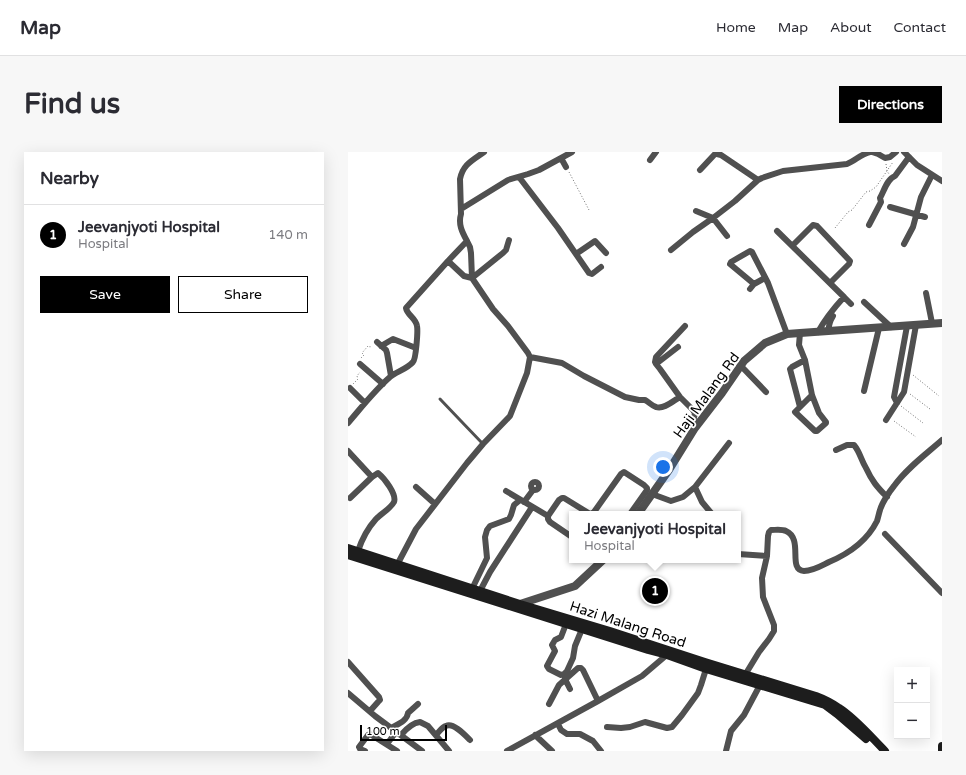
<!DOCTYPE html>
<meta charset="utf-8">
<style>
body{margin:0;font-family:"Varela Round",sans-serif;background:#f7f7f7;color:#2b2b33}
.controls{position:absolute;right:12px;bottom:12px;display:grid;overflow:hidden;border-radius:0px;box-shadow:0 4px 16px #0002}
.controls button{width:36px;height:36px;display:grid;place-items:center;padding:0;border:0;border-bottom:1px solid #e1e1e2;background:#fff;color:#2b2b33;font:20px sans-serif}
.scale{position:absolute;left:12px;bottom:10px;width:87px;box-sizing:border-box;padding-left:4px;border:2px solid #000;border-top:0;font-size:11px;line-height:14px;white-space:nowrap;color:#000;-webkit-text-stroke:3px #fff;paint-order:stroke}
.you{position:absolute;left:315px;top:315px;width:14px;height:14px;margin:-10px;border:3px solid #fff;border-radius:50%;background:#1a73e8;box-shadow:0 0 0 6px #1a73e833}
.badge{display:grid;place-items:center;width:26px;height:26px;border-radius:50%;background:#000;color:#fff;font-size:13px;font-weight:700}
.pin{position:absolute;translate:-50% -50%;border:2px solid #fff;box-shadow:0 1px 4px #0006}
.popup{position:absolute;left:221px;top:359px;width:172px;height:52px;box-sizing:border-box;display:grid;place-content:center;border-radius:0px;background:#fff;filter:drop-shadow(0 1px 3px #0005);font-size:13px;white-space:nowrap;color:#7c7c81}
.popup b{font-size:15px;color:#2b2b33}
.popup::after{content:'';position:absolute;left:50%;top:100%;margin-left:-8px;border:8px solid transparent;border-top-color:#fff}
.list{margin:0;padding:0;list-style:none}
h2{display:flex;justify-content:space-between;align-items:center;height:52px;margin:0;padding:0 16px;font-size:17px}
h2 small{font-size:13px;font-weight:400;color:#7c7c81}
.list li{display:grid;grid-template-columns:26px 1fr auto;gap:12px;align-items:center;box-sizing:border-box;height:60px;padding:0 16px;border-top:1px solid #e1e1e2}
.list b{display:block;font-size:15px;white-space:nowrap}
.list p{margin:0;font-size:13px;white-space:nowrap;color:#7c7c81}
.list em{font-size:13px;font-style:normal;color:#7c7c81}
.actions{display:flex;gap:8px;padding:12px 16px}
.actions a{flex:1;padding:9px 0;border:1px solid #000;border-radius:0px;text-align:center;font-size:14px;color:#000}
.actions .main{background:#000;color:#fff}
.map{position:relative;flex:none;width:594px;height:599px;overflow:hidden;border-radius:0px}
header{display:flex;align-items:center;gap:24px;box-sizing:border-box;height:56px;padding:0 20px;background:#fff;border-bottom:1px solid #e1e1e2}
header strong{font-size:19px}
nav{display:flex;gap:22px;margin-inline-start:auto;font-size:14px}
.intro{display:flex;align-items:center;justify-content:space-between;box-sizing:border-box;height:96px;padding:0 24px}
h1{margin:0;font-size:28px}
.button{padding:10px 18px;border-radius:0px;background:#000;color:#fff;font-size:14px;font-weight:700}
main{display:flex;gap:24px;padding:0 24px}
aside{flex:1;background:#fff;border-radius:0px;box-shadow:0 4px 16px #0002}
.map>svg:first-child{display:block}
</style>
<header>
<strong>Map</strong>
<nav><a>Home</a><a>Map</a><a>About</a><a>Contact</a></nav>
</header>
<div class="intro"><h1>Find us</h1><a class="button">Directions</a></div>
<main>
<aside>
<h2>Nearby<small></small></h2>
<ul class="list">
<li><span class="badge">1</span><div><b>Jeevanjyoti Hospital</b><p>Hospital</p></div><em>140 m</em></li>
</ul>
<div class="actions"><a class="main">Save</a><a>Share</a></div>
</aside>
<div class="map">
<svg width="594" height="599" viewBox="0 0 594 599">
<rect width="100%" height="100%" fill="#fff"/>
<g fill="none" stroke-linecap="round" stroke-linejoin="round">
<path stroke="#727272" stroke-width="1" stroke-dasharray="1 2" stroke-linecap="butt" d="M 538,12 L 539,19 L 541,22
M 221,20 L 241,58
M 487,76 L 500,60 L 504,58 L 518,40 L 522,39 L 528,35 L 545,10
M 13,206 L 16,203 L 14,201 L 20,194 L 22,195 L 24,194
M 565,223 L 591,244
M 5,232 L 10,227 L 9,224 L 12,220
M 562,242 L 582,257
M 553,254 L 575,271
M 546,269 L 568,285"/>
<path stroke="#505050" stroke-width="3" d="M 92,247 L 112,268 L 135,292"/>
<path stroke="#505050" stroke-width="6" d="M 524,0 L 530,2 L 537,6 L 542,5 L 548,0
M 556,0 L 569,13 L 594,29
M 213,6 L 218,15
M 302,8 L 308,0
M 352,18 L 367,2 L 369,2 L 373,3 L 410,28
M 171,25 L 210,76 L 241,121 L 244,122 L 253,115
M 542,55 L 577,65
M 113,57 L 160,28 L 180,22 L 191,18 L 224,0
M 348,59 L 365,66 L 387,49 L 410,28 L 414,26 L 435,19 L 499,12 C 507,9 513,2 522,0
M 521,73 L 533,50 L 532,46 C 536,39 539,27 547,24 L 561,5
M 429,79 L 496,145
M 556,92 L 565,75 L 573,45 L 584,23
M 444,94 L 465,73 L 469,74 L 502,109 L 501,112 L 482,131
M 323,98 L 345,80 L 365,66 L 379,84
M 228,102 L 247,89 L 258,101
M 100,109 L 116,124 L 124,126 L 155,101 L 158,98 L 161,88
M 406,132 L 382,112 L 383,110 L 402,99 L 404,100 L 420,131 L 439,182
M 402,137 L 406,132 L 417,126
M 578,141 L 584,171
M 516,150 L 543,175
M 481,179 C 480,173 482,169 485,164
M 470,180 C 477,167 486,156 496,145 L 503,152
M 452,181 L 451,193 L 457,208 L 464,243 L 471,261 L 478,270 L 478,271 L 469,279 L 467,279 L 447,260 L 464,243
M 29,190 L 38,198 L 39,201 L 43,224
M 33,194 L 45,187 L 68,196
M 330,195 L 308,212 L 312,217 L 332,245 L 345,258 L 347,261 L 345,270 L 347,276
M 182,205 L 214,211 L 236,224 L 277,245 L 291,248 L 297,248 C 301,250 304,254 308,255 C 316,258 326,248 332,245
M 12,212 L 35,232
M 308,212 L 307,210 L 308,205 L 337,174
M 393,214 L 418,240
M 2,236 L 17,251
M 516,239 L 531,176
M 549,251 L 546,245 L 559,174
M 452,255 L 442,217 L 444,215 L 457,208
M 538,268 L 556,240 L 568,173
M 0,271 C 13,256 26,239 42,225 C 48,220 59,217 65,210 C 68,207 70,179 69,174 C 68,166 59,163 58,156 L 100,109 L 119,89 C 114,80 110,72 113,62 L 112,27 C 115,12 125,8 136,0
M 488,298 L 499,293 L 506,293 C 512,300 513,308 518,316 C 524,329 529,335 539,345
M 0,299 L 24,325
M183 334a4 4 0 1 1 8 0a4 4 0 1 1-8 0Z
M 68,335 L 87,352
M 347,335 L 381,291
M 158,339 L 200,364
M 304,342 L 323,349 L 335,345 L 347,335 L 354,350 L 364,362
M 2,346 L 24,325 L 30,321 C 36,326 49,342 46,350 C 43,356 33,362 28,367 C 19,377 14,387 10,399
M 176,350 L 185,338
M 243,362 L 246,360 L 273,322 L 276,320 L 296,333 L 299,336 L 299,338 L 282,362
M 537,382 L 594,441
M 224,385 L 202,370 L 200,367 L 200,364 L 211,348 L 214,346 L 216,346 L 242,362
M 390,402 L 419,404 L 414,426 L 415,445 L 426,473 L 426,479 L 421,487 L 411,500 L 397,523
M 419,404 L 420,384 L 421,380 L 423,378 C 428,378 434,377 438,379 C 456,387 439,418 456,419 C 465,419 473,414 481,410 C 500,402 519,389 529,369 C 530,366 531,361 532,358 C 534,351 541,340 546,334 C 559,316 577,303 594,288
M 48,415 L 68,377 L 119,311 L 135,292 L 162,264 L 179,221 L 182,205 L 180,201 L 160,174 L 145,157 L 124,126 L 123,101 L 122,95 L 119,89
M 123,439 L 139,406 L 137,385 L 139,378 L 142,374 L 161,367 L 163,363 L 166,353 L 172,348
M 132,439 L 142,420 L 184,355
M 218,472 L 213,485 L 207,488 L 204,493 L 207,499 L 199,514 L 201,517 L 213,523 L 216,522 L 219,519 L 225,506 L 227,494 L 234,477
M 0,510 L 31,545 L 32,548 L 30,550 L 22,559
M 217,527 L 222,537
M 0,541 L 27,564 L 74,599
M 201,552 L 211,533 L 230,516 L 233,516 L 235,518 L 250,549
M 210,572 L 213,578 L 219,582 L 232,582 L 245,589 L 253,599
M 259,575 L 273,576 L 282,575 L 297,570 L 319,576 L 324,575 L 334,563 L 350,541 L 353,533 L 358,517
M 43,576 C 50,572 59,569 60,561 L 70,552
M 53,583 C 58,577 64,571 72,570 L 80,574 L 101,599
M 88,583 C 91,580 94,575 98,574 C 105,570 117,583 122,588
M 187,583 L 204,599
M 39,592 L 48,580
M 17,599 L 12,597 L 11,595 L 20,583 L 22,582 L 49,599
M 159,599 L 250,549 L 294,524 L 321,501
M 378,599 L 383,579 L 396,563 L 412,533"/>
<path stroke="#505050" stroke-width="8" d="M 290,362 L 321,318 L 347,276 L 374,241 L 396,209 L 417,191 L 439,182 L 452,181 L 594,171
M 171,454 L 172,452 L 227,434 L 255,408"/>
<path stroke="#1d1d1d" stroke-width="8" d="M 0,396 L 172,452 L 262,479 L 357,510 L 468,544 C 476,547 484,551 491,556 C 507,566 523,585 537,599
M 0,403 L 300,498 L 319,503 L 358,517 L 477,553 L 489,562 L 518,587
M 594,599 L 594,594"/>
</g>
<g text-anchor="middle" stroke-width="3.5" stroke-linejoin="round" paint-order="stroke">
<g font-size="14" fill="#000" stroke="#fff">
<text transform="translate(358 243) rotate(-54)" y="5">Haji Malang Rd</text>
<text transform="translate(280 472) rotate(18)" y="5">Hazi Malang Road</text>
</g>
</g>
</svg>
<div class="controls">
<button>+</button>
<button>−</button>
</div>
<div class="scale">100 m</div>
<div class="you"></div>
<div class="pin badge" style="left:307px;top:439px">1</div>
<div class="popup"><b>Jeevanjyoti Hospital</b>Hospital</div>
</div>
</main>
